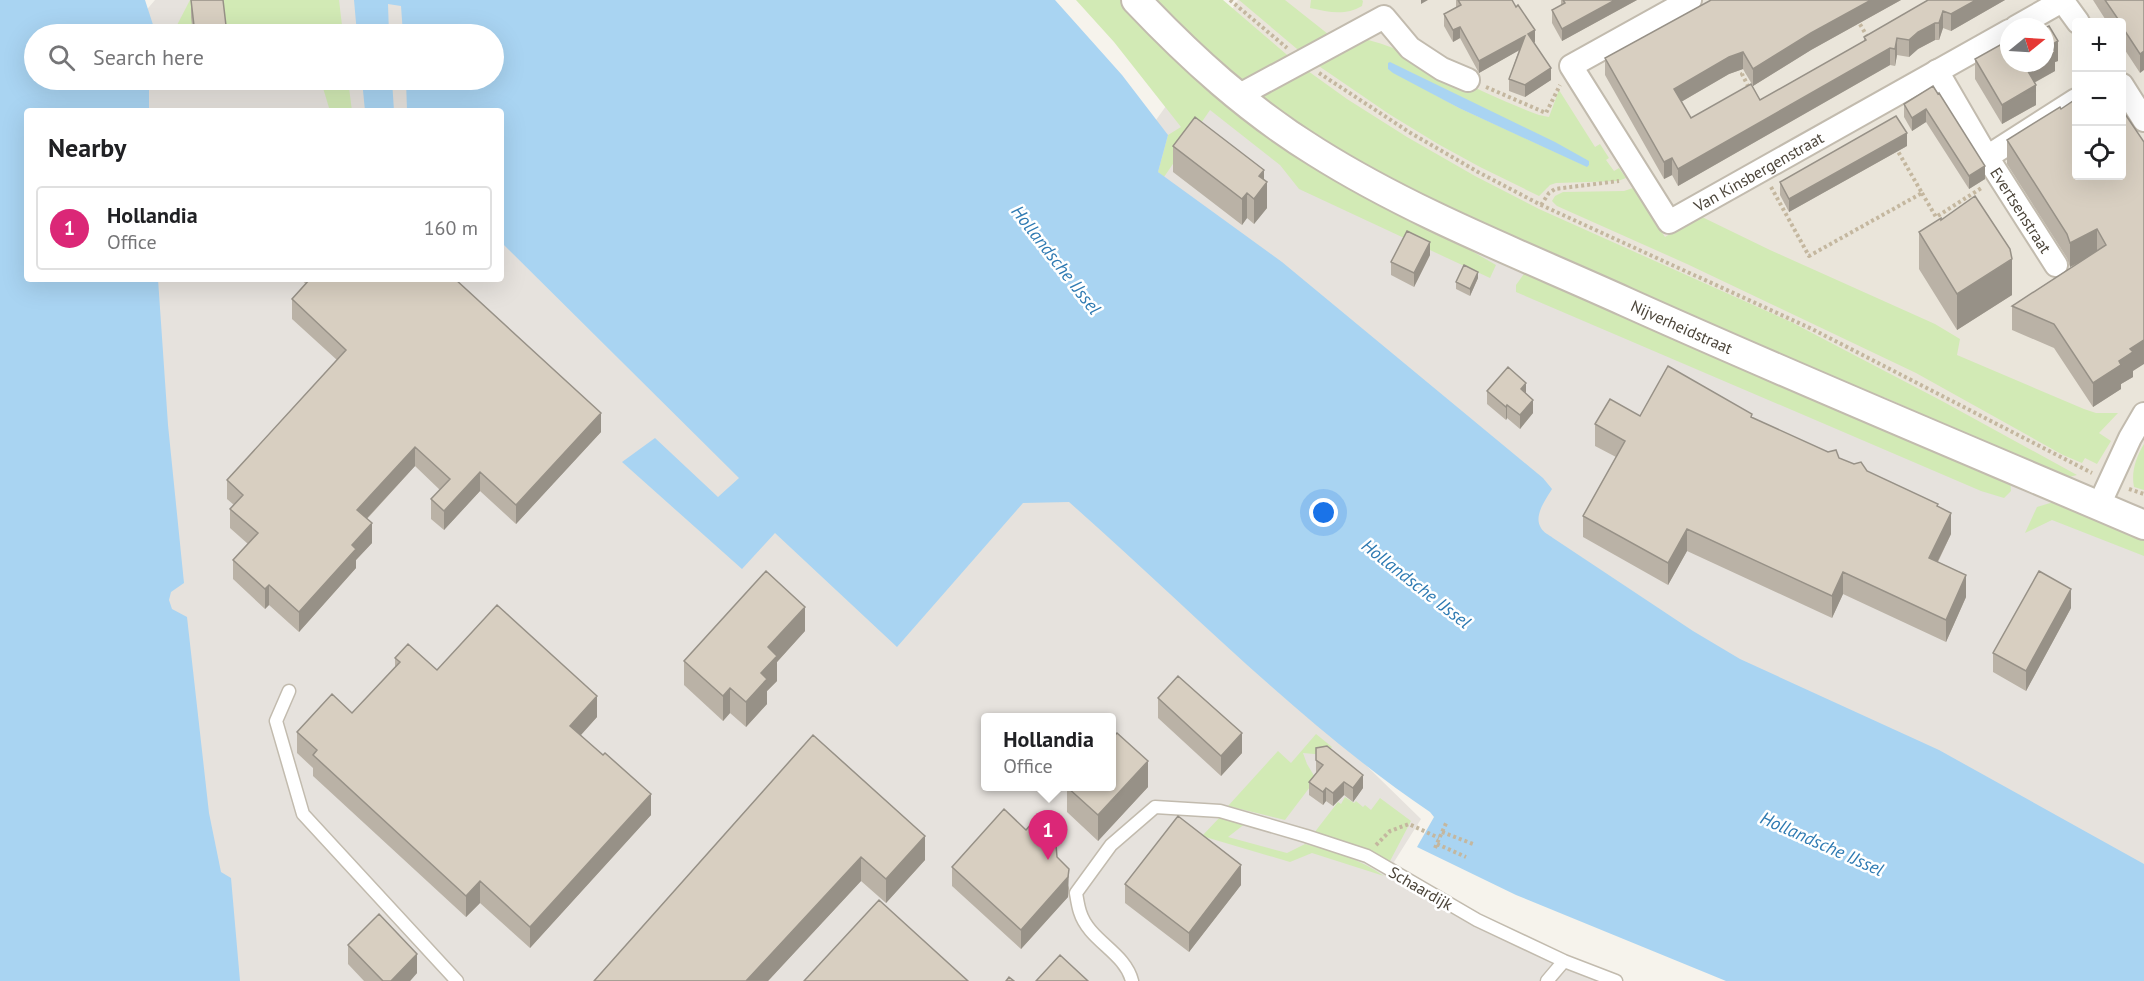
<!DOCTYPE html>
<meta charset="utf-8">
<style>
body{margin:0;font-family:"PT Sans",sans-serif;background:#f6f6f6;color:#202124}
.controls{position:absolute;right:18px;top:18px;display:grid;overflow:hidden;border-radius:6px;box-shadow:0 6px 24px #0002}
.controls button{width:54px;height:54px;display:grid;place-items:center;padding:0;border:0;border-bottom:2px solid #e0e0e0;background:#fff;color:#202124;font:30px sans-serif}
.compass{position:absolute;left:2000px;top:18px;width:54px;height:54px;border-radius:50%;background:#fff;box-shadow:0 6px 24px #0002;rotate:72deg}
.you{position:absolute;left:1324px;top:513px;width:21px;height:21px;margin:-15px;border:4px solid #fff;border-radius:50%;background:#1a73e8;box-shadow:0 0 0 9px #1a73e833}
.badge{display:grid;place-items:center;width:39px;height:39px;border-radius:50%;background:#db2777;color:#fff;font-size:20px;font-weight:700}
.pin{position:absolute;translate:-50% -50px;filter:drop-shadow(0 2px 3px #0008)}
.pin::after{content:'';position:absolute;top:32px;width:21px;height:18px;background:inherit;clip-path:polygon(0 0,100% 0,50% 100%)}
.popup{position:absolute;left:981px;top:713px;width:135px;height:78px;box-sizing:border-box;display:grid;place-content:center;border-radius:6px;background:#fff;filter:drop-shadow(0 2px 4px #0005);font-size:20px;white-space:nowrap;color:#757577}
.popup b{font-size:22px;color:#202124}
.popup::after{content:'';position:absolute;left:50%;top:100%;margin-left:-12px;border:12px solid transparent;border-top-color:#fff}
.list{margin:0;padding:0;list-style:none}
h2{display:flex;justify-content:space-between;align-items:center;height:78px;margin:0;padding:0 24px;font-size:26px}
h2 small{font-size:20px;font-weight:400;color:#757577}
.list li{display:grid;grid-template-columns:39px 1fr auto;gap:18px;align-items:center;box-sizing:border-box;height:84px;margin:0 12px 12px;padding:0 12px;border:2px solid #e0e0e0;border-radius:6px}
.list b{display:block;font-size:22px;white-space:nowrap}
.list p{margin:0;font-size:20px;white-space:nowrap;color:#757577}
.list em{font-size:20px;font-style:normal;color:#757577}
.icon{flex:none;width:33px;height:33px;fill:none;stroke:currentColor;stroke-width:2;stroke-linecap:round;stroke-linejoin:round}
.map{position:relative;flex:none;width:2144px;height:981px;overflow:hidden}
.search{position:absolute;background:#fff;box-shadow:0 6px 24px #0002;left:24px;top:24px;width:480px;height:66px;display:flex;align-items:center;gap:15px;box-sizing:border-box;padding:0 21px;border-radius:33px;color:#757577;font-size:22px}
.panel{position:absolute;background:#fff;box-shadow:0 6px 24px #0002;left:24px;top:108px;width:480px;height:174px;border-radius:6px}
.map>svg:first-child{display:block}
</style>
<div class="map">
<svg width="2144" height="981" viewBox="0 0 2144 981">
<rect width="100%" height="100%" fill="#f6f3ec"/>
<path fill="#eae5da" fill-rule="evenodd" d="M 1238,0 L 2144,0 L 2144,543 L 1299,170 L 1194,67 ZM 2076,22 L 2122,22 L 2122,176 L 2076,176 ZM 2009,27 L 2045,27 L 2045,63 L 2009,63 Z"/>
<path fill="#e6e2dd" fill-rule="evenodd" d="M 155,0 L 427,0 L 428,34 L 126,34 Z
M 1194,67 L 1299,170 L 2144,543 L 2144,896 L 1615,610 L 1118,173 Z
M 121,80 L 429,80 L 430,111 L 123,111 Z
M 501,221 L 1020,485 L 1079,485 L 1421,819 L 1394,862 L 1399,869 L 1563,959 L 1619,981 L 190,981 L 129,279 L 501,279 ZM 985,718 L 1111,718 L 1111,786 L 985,786 Z"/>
<path fill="#d2eab5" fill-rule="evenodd" d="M 190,0 L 339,0 L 343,34 L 175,34 L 176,27 Z
M 1076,0 L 1123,0 L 1333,171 L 1496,265 L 1490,278 L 1299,189 L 1280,165 L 1210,110 L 1164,177 L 1158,172 L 1168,135 L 1181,127 L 1114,42 Z
M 1146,0 L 1223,0 L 1293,60 L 1245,85 Z
M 1239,0 L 1285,0 L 1333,38 L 1303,54 Z
M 1311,0 L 1362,0 L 1363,1 L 1362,6 C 1345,16 1329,12 1310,8 Z
M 1359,38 C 1389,43 1418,60 1445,73 C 1476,89 1507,103 1539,115 L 1549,117 L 1559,90 L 1595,147 L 1600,144 L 1609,158 L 1606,160 L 1614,171 L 1619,168 L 1626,178 L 1618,181 L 1556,183 L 1550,185 L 1539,196 L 1480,167 L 1438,144 L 1389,114 L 1310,60 ZM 1388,69 L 1406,70 L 1589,165 L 1586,166 L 1459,108 Z
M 1301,66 L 1347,99 L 1407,137 L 1475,176 L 1539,209 L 1791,322 L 1942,401 L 2077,475 L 2065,478 L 1884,397 L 1877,403 L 1681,317 L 1355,165 L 1288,121 L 1260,96 Z
M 297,80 L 348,80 L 352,111 L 330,111 L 323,88 L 306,81 Z
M 1633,188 L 1665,237 L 1700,216 L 1770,250 L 1935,324 L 1960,339 L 1957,355 L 2084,409 L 2096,413 L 2118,413 L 2099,433 L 2111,441 L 2097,464 L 2085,458 L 2082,463 L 2063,455 L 1916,373 L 1687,264 L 1557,206 L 1552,201 L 1555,196 L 1563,192 L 1624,191 Z
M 1531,264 L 2010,478 L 2011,491 L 2004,498 L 1981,491 L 1516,292 L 1516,285 Z
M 2144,444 L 2144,490 L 2134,487 C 2131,472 2136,457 2144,444 Z
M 2060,500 L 2144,535 L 2144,556 L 2052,520 L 2025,533 L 2037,507 Z
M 1316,734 L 1332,747 L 1326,755 L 1303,753 L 1307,764 L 1316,779 L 1285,820 L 1228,806 L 1278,751 L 1291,763 Z
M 1345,797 L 1354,803 L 1356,801 L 1363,807 L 1365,805 L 1371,810 L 1380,798 L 1411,821 L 1389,863 L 1314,833 L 1338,802 L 1341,804 Z
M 1221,816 L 1246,823 L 1228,837 L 1287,853 L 1305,844 C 1333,851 1360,859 1384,876 L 1312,853 L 1290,862 L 1202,836 Z"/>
<path fill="#a9d4f2" d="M 0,0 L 145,0 L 156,34 L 34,34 L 34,80 L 145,80 L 149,86 L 149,111 L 27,111 L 27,279 L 158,279 L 168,425 L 184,583 L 171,592 L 169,600 L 172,609 L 187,617 L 209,813 L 221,872 L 231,878 L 240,981 L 0,981 Z
M 354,0 L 1055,0 L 1122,75 L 1168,135 L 1158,172 L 1282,262 L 1543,478 L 1552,489 C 1546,499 1533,516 1541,528 C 1543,532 1549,535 1553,538 L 1693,631 L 1740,659 L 1939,750 L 2144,864 L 2144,981 L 1726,981 L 1516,895 L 1417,847 L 1434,817 L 1430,812 C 1300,724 1187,606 1069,502 L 1023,503 L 897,647 L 775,533 L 742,569 L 622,462 L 655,438 L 718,497 L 739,478 L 501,242 L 501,111 L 407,111 L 406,80 L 494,80 L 494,34 L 403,34 L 401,6 L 388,4 L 389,34 L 357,34 Z
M 1390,62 L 1555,142 L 1589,161 L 1589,165 L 1587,167 L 1459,108 L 1393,73 L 1388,69 L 1388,63 Z
M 362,80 L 392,80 L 394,111 L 365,111 Z"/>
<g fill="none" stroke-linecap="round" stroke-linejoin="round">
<defs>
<path id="service" d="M 289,691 L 276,721 L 303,814 L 457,981
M 1132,981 C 1125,952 1089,941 1080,912 C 1078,906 1077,899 1076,893 L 1111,845 L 1155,807 L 1220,811 L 1306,836 L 1367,856 L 1477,920 L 1564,961 L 1616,981
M 1547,981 L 1564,961"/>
<g id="minor">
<path id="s1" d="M 1690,0 L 1571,66 L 1669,222 L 2009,31"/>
<path d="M 2062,0 L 2078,22"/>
<path d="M 2016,27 L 2062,1"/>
<path d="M 1937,71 L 1987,157 L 2076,100"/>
<path d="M 2122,85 L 2144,120"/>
<path d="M 1238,96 L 1384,17 L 1410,48 L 1442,69 L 1468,80"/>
<path id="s2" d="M 1987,157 L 2056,265"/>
<path d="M 2099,505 L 2130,438 L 2144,414"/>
</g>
<g id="tertiary">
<path id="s3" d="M 1136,0 C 1191,58 1248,110 1316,152 C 1413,213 1522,255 1626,302 C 1797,379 1971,451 2144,525"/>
</g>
</defs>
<use href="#service" stroke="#c2bbae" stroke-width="15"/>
<use href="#minor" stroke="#c2bbae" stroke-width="26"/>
<use href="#tertiary" stroke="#c2bbae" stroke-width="32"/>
<path stroke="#c4b79f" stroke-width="4" stroke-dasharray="3 3" stroke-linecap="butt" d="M 1230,0 L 1287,48
M 1857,19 L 1868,38
M 1748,71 L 1742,74 L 1750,90
M 1319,73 L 1409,132 L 1478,172 L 1541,205 L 1812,329 L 2092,473
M 1486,87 L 1546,113 L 1560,85
M 1771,187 L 1809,256 L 1922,193 L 1896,148
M 1922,193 L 1936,217 L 1983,187
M 1541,205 L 1549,193 L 1555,189 L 1619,181
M 2129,489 L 2144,494
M 1442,832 L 1473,844
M 1437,844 L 1466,857
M 1376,845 L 1390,831 L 1409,824 L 1439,838
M 1435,848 L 1447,821"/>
<use href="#service" stroke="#fff" stroke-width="12"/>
<use href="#minor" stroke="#fff" stroke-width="22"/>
<use href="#tertiary" stroke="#fff" stroke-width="28"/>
</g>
<path fill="#bab2a6" d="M 191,0 L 227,34 L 193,34 L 191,17 Z
M 1456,0 L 1512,0 L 1535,42 L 1533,43 L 1551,80 L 1525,97 L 1509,91 L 1509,79 L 1519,50 L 1479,73 L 1460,38 L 1453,42 L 1444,26 L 1444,14 L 1456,7 Z
M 1561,0 L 1637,0 L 1562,41 L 1552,23 L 1552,10 L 1561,6 Z
M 1711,0 L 1901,0 L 1811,50 L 1753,86 L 1743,69 L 1729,74 L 1681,102 L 1691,118 L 1760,100 L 1864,41 L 1864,37 L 1928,0 L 2005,0 L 1951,31 L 1943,28 L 1939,40 L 1935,40 L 1918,49 L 1909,57 L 1897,55 L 1895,66 L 1890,65 L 1678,186 L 1672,175 L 1664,179 L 1605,75 L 1605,58 Z
M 2093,0 L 2144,0 L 2140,73 L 2121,44 L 2121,22 L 2107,22 Z
M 1975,59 L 2058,61 L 2055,62 L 2055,71 L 2034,83 L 2036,105 L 2002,124 L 1975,79 Z
M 198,80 L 231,80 L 231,85 L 199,88 Z
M 1938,94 L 1985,179 L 1969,189 L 1926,122 L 1912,131 L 1904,117 L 1904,104 Z
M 2007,140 L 2121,176 L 2133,377 L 2121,384 L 2121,389 L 2093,407 L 2054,348 L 2012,330 L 2012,306 L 2078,263 L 2070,267 L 2067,258 L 2007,164 Z
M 1173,146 L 1264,180 L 1267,208 L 1254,224 L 1247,218 L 1242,225 L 1173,172 Z
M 1907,146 L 1789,212 L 1780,195 L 1780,182 Z
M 1941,220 L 2012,295 L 1957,330 L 1919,269 L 1919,232 Z
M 1430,255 L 1414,287 L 1391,275 L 1391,262 Z
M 1478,278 L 1470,296 L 1456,289 L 1456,282 Z
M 300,279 L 455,279 L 601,432 L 516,524 L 480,491 L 444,530 L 431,519 L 431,499 L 440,490 L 415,466 L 367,519 L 372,543 L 356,560 L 356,568 L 299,632 L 269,605 L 265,609 L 233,579 L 233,560 L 248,544 L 230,528 L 230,509 L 234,505 L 227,499 L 227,480 L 337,360 L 292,319 L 292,299 L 306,284 Z
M 1487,391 L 1526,394 L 1533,413 L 1520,429 L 1507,418 L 1506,420 L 1487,404 Z
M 1640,416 L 1752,418 L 1867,471 L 1938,506 L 1951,534 L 1938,562 L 1966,597 L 1946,642 L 1843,594 L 1832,618 L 1687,551 L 1668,585 L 1583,537 L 1583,516 L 1616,457 L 1595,446 L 1595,424 Z
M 2071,608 L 2026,691 L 1993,672 L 1993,653 Z
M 805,631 L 777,662 L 777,681 L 767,691 L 767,704 L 746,727 L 730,713 L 723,721 L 684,685 L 684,661 Z
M 395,658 L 597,717 L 581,735 L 651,815 L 530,948 L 480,903 L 466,917 L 313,776 L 313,768 L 297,753 L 297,732 L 352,713 L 395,667 Z
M 1158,698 L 1242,753 L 1221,776 L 1158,718 Z
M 813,735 L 925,860 L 886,903 L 861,881 L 768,981 L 594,981 Z
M 1316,748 L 1363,788 L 1353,802 L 1344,795 L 1333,806 L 1326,801 L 1323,805 L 1309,795 L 1309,782 L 1316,773 Z
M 1067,787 L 1148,787 L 1098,841 L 1067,812 Z
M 1057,857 L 1069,888 L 1068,897 L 1021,949 L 952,886 L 952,867 Z
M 1125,884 L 1241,885 L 1189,952 L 1125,903 Z
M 348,945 L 417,973 L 410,981 L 364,981 L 348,964 Z"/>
<path fill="#979187" d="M 1421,0 L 1428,0 L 1421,4 Z
M 1615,0 L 1637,0 L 1562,41 L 1562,29 Z
M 1871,0 L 1901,0 L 1811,50 L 1753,86 L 1753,69 L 1811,33 Z
M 1976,0 L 2005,0 L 1951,31 L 1951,14 Z
M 1943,11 L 1943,28 L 1939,40 L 1939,23 Z
M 1935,23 L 1935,40 L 1918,49 L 1909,57 L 1909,40 L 1918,32 Z
M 1460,27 L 1460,38 L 1453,42 L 1453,30 Z
M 1535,30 L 1535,42 L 1528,46 L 1528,34 Z
M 1525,36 L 1525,47 L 1479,73 L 1479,61 Z
M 1897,38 L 1897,55 L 1895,66 L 1895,49 Z
M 2058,41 L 2058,61 L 2055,62 L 2055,71 L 2026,87 L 2026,68 L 2035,63 L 2045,63 L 2045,57 L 2051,45 Z
M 1890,48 L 1890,65 L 1678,186 L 1678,169 Z
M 2144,51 L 2144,70 L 2140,73 L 2140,54 Z
M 1743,52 L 1743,69 L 1729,74 L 1674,106 L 1674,89 L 1729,57 Z
M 1551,68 L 1551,80 L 1525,97 L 1525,85 Z
M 2036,85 L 2036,105 L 2002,124 L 2002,105 Z
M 1926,109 L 1926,122 L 1912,131 L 1912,118 Z
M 1907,133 L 1907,146 L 1789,212 L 1789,199 Z
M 1672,158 L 1672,175 L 1664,179 L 1664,162 Z
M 1985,166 L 1985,179 L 1969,189 L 1969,176 Z
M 1264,170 L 1264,186 L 1267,182 L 1267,208 L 1254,224 L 1254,199 L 1259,176 Z
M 1247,193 L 1247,218 L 1242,225 L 1242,199 Z
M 2097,229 L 2097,253 L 2070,267 L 2070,243 Z
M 1430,242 L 1430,255 L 1414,287 L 1414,273 Z
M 2012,259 L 2012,295 L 1957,330 L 1957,294 Z
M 1478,272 L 1478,278 L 1470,296 L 1470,289 Z
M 2144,340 L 2144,364 L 2133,371 L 2133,377 L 2121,384 L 2121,389 L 2093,407 L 2093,383 L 2119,361 L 2130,349 Z
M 1526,383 L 1526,396 L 1521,389 Z
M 1533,400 L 1533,413 L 1520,429 L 1520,415 Z
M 1507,405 L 1507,418 L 1506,420 L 1506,407 Z
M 601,413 L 601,432 L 516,524 L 516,505 Z
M 415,447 L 415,466 L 357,529 L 357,510 Z
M 480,472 L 480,491 L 444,530 L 444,511 Z
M 1951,513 L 1951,534 L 1929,579 L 1929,558 Z
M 372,523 L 372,543 L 356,560 L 356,568 L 299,632 L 299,612 L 352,545 Z
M 1687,529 L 1687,551 L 1668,585 L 1668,563 Z
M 1843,572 L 1843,594 L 1832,618 L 1832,596 Z
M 1966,575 L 1966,597 L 1946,642 L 1946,620 Z
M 269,585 L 269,605 L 265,609 L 265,589 Z
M 2071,589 L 2071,608 L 2026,691 L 2026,671 Z
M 805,607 L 805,631 L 777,662 L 777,681 L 767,691 L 767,704 L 746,727 L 746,702 L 761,673 L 768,647 Z
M 730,688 L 730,713 L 723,721 L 723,696 Z
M 597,696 L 597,717 L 570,747 L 570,726 Z
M 1242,733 L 1242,753 L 1221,776 L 1221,756 Z
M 1148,761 L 1148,787 L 1098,841 L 1098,815 Z
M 1363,775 L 1363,788 L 1353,802 L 1353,788 Z
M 1344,782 L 1344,795 L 1333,806 L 1333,793 Z
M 1326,788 L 1326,801 L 1323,805 L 1323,792 Z
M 651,794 L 651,815 L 530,948 L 530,927 Z
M 925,836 L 925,860 L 886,903 L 886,879 Z
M 861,857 L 861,881 L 768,981 L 746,981 Z
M 1241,865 L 1241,885 L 1189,952 L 1189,933 Z
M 1069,869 L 1068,897 L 1021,949 L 1021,930 Z
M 480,881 L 480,903 L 466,917 L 466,896 Z
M 417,954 L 417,973 L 410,981 L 391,981 Z"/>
<path fill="#d8cfc1" stroke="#979187" stroke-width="1.5" d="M 191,0 L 223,0 L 227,34 L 195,34 Z
M 1458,0 L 1512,0 L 1516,7 L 1518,5 L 1535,30 L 1528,34 L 1551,68 L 1525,85 L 1509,79 L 1525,36 L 1479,61 L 1460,27 L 1453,30 L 1444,14 L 1461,5 Z
M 1563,0 L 1615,0 L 1562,29 L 1552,10 L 1565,3 Z
M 1711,0 L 1871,0 L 1811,33 L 1753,69 L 1743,52 L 1729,57 L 1674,89 L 1691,118 L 1751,84 L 1760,100 L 1866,40 L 1864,37 L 1928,0 L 1976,0 L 1951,14 L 1943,11 L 1939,23 L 1935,23 L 1918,32 L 1909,40 L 1897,38 L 1895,49 L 1890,48 L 1678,169 L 1672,158 L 1664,162 L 1605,58 Z
M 2105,0 L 2144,0 L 2144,51 L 2140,54 L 2121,25 L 2121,22 L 2120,22 Z
M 2038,23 L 2040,27 L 2031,27 Z
M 2049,26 L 2058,41 L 2051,45 L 2055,52 L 2045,57 L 2045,28 Z
M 2009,40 L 2009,63 L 2035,63 L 2026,68 L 2036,85 L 2002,105 L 1975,59 Z
M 1933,86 L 1938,94 L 1939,93 L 1985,166 L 1969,176 L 1926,109 L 1912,118 L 1904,104 Z
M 2076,99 L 2076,176 L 2121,176 L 2121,108 L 2144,142 L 2144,340 L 2130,349 L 2133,352 L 2119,361 L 2121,365 L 2093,383 L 2054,324 L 2012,306 L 2106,245 L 2097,229 L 2070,243 L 2067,234 L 2007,140 L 2060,107 L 2061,109 Z
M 1896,116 L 1907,133 L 1789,199 L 1780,182 Z
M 1195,117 L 1264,170 L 1259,176 L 1267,182 L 1254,199 L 1247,193 L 1242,199 L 1173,146 Z
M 1975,196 L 2010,249 L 2012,259 L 1957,294 L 1919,232 L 1941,218 L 1941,220 Z
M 1407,231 L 1430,242 L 1414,273 L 1391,262 Z
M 1464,265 L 1478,272 L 1470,289 L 1456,282 Z
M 310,279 L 455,279 L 601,413 L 516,505 L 480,472 L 444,511 L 431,499 L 450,479 L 415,447 L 357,510 L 372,523 L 352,545 L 356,549 L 299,612 L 269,585 L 265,589 L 233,560 L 258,533 L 230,509 L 243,495 L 227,480 L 346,350 L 292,299 Z
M 1668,366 L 1752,414 L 1751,417 L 1828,452 L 1836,450 L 1839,458 L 1854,464 L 1861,462 L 1867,471 L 1938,504 L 1937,506 L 1951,513 L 1929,558 L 1966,575 L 1946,620 L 1843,572 L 1832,596 L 1687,529 L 1668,563 L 1583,516 L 1625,441 L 1595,424 L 1610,399 L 1640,416 Z
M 1508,367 L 1526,383 L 1521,389 L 1533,400 L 1520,415 L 1507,405 L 1506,407 L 1487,391 Z
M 766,571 L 805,607 L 768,647 L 777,656 L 761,673 L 767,679 L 746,702 L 730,688 L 723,696 L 684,661 Z
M 2039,571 L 2071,589 L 2026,671 L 1993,653 Z
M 497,605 L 597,696 L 570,726 L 603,755 L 605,753 L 651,794 L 530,927 L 480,881 L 466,896 L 313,755 L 317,750 L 297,732 L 332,694 L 352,713 L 400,662 L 395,658 L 408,644 L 437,670 Z
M 1178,676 L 1242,733 L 1221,756 L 1158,698 Z
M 1117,733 L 1148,761 L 1098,815 L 1067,787 L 1111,786 L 1111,739 Z
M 813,735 L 925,836 L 886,879 L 861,857 L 746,981 L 594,981 Z
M 1327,746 L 1363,775 L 1353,788 L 1344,782 L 1333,793 L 1326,788 L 1323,792 L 1309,782 L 1323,765 L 1316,760 L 1316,748 Z
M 1004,809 L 1026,830 L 1032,823 L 1056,845 L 1057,857 L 1069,869 L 1068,877 L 1021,930 L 952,867 Z
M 1178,816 L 1241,865 L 1189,933 L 1125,884 Z
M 879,900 L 968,981 L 804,981 Z
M 379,914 L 417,954 L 391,981 L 383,981 L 348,945 Z
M 1060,955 L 1088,981 L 1036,981 Z
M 1009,977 L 1014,981 L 1006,981 Z"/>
<g text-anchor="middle" stroke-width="5" stroke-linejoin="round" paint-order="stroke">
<g font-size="16" fill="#4b4439" stroke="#fff">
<text dy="6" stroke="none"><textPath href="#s1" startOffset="423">Van Kinsbergenstraat</textPath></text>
<text dy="6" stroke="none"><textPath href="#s2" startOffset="63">Evertsenstraat</textPath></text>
<text dy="6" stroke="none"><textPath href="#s3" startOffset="642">Nijverheidstraat</textPath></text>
<text transform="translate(1421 888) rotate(30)" y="6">Schaardijk</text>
</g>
<g font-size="18" font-style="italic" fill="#2e7ab2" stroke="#fff">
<text transform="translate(1056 260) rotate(52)" y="6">Hollandsche IJssel</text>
<text transform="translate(1416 584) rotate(38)" y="6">Hollandsche IJssel</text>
<text transform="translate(1822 844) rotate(24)" y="6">Hollandsche IJssel</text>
</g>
</g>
</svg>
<div class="controls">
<button>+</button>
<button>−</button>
<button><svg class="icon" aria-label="locate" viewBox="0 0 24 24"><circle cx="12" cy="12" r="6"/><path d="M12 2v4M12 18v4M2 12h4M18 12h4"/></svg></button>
</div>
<svg class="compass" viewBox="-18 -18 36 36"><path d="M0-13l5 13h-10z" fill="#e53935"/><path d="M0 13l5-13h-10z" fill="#757577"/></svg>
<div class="you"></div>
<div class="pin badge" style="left:1048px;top:860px">1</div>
<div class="popup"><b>Hollandia</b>Office</div>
<div class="search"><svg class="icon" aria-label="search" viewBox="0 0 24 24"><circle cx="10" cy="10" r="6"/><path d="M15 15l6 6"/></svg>Search here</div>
<section class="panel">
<h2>Nearby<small></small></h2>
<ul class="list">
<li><span class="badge">1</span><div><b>Hollandia</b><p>Office</p></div><em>160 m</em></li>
</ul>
</section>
</div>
